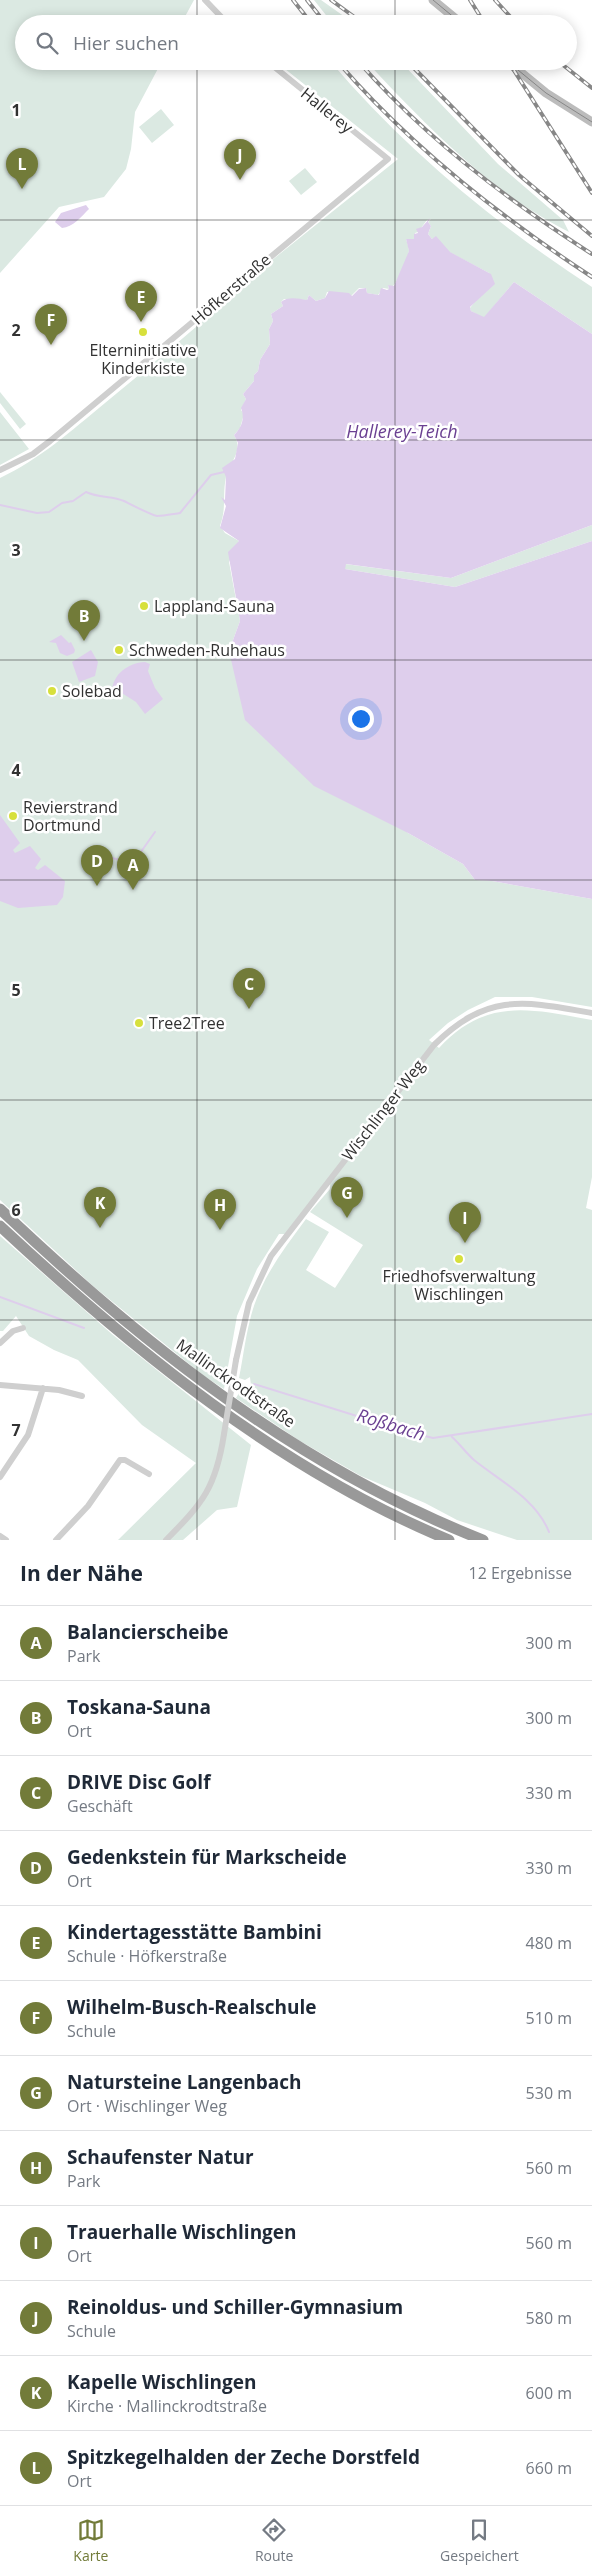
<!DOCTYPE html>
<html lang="de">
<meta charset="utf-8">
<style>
body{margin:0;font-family:"Open Sans",sans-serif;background:#f6f6f7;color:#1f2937}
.you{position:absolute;left:360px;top:718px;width:18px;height:18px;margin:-12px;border:4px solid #fff;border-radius:50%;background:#1a73e8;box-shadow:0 0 0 8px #1a73e833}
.badge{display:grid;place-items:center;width:32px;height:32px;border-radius:50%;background:#727b39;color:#fff;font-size:16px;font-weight:700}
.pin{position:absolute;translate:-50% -41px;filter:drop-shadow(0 1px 2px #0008)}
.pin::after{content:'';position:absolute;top:26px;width:18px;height:15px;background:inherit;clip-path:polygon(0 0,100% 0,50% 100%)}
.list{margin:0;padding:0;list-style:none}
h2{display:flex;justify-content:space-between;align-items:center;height:65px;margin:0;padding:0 20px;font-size:21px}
h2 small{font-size:16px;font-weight:400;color:#747a83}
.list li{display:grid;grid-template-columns:32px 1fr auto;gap:15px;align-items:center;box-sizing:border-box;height:75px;padding:0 20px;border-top:1px solid #e0e1e3}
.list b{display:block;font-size:19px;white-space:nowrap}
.list p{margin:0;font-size:16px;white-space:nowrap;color:#747a83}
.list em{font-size:16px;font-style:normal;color:#747a83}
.icon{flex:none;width:28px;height:28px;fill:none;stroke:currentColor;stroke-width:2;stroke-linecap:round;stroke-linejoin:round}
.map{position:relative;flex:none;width:592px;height:1540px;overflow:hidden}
.search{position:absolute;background:#fff;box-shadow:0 2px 12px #0003;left:15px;right:15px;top:15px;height:55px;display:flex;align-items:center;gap:12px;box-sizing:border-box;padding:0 18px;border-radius:28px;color:#747a83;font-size:19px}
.sheet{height:965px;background:#fff}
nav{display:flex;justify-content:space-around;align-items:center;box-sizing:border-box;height:70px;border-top:1px solid #e0e1e3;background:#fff;font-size:14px;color:#747a83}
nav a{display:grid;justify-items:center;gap:2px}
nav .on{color:#727b39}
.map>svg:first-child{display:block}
</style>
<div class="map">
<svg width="592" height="1540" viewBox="0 0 592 1540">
<rect width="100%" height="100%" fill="#fff"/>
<path fill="#dbe9e2" d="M 0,0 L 194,0 L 181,24 L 24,24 L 24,61 L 162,61 L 135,112 L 131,149 L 126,169 L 104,197 L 59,207 L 0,273 Z
M 314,0 L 321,0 L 355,24 L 333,24 Z
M 275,61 L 330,61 C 405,149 495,224 592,287 L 592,334 L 514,282 L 484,318 L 471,311 L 470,308 L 492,280 L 489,273 L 449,252 L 435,238 L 432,239 L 428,234 L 431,226 L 428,222 L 431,219 L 427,220 L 418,232 L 415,233 L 414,239 L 406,239 C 407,242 409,248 409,251 C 408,257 397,284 392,287 L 388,285 L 389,289 L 383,288 L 378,295 L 367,293 L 366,288 L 359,288 L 350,297 L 327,292 L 325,298 L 316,301 L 309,295 L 307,300 L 284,299 L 281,302 L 283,306 L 271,314 L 273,321 L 269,329 L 270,344 L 260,360 L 258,371 L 254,375 L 254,381 L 243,394 L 246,399 L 241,410 L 244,414 L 240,428 L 234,435 C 244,451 230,461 226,477 C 222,496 227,506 220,526 L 225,533 L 239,541 L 229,562 L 240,621 L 229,651 L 408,833 L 463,864 L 475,880 L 492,881 L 592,899 L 592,1007 L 532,997 L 495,997 L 468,1010 L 448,1023 L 429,1040 L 439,1048 C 486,997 530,1009 592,1020 L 592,1177 L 586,1208 L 592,1210 L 592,1540 L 517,1540 L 457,1520 L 425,1503 L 361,1476 L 300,1441 L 236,1398 L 239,1393 L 251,1386 L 250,1377 L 245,1380 L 239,1378 C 243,1359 245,1339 250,1320 C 259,1281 283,1250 306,1219 L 329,1232 L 306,1270 L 335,1288 L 363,1245 L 310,1212 L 330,1189 L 330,1179 L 287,1234 L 279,1234 L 257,1269 L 237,1316 L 224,1389 L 204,1376 L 93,1286 L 0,1200 L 0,478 C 40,459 71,431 105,403 C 150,366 194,329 238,291 L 241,285 L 398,159 Z
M 366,61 L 400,61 L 498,164 L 563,220 L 569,232 C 495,196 422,122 366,61 Z
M 161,109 L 174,125 L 152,143 L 139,127 Z
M 305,168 L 317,182 L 301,195 L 289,181 Z
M 0,392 L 26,424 L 20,429 L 0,403 Z
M 0,412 L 29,449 L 0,465 Z
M 592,525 L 592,541 L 455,587 L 345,569 L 345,564 L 451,578 Z
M 0,1236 L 113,1335 L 251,1445 L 237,1507 L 217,1510 L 183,1540 L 118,1540 L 196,1463 L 142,1425 L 78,1360 L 54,1350 L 29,1336 L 16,1316 L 3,1331 L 0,1331 Z"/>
<path fill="#deceec" d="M 86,205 L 89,209 C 81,217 73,227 62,228 L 55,222 L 61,213 Z
M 430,218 L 428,222 L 431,226 L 428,234 L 432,239 L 436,236 L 450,252 L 491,274 L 495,284 L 470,307 L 471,311 L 484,317 L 514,282 L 592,334 L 592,525 L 451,578 L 346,564 L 345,569 L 455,587 L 592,541 L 592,899 L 492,881 L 475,880 L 463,864 L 408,833 L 314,786 L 245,720 L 229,651 L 240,621 L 228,552 L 239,541 L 220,528 L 226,506 L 221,497 L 225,500 L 226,477 L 222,468 L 235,459 L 238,443 L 234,435 C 242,427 245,418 241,408 L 246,399 L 243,394 L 254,381 L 254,375 L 258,371 L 260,360 L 270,344 L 269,329 L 273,321 L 271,314 L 283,306 L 281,302 C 288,296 299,299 307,300 L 309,295 L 316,301 L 325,298 L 329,291 L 349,293 L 352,296 L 359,289 L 366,288 L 367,293 L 379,295 L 381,288 L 387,290 L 389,289 L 388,285 L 394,286 L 409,251 L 406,239 L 414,239 L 414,234 L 418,233 L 416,229 L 422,227 Z
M 61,635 L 69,643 L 71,642 L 75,650 L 74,653 L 67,656 L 60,653 L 56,643 L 49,642 Z
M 91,650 L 98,662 L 95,676 L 79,682 L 72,662 Z
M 145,662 L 150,664 L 148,671 L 155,688 L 163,699 L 145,714 L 136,702 L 117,690 L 118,695 L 113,694 L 112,691 C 113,674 128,663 145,662 Z
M 0,815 L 20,843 L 13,850 L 15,853 L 30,846 L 41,859 L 35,868 L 38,870 L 45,865 L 65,881 L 63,897 L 57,905 L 18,908 L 0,901 Z"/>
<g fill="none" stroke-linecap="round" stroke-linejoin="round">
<path stroke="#deceec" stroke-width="2" d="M 0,505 L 37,513 L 49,512 L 62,503 L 73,501 L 86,492 C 99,498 112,496 124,501 C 132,505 149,514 157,516 C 164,516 173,514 180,513 L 211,475 L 224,472
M 101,858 L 108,858
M 112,858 L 121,860 L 125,855 L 138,856 L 155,832
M 0,1297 L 84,1328
M 254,1384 L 405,1431 L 433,1438 L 592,1414
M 452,1437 C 460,1444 466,1453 474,1460 C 500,1481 536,1499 549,1532"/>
<path stroke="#cfcfcf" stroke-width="6" d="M 205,0 L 228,24
M 0,470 L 33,454 L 50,441 L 388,159 L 267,61
M 0,1343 L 13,1331 L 23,1328
M 236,1360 L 249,1303 L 271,1256 L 434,1045 C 488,992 524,1001 592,1013
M 0,1385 L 59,1390 L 82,1396
M 0,1477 L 28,1435 L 43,1388
M 0,1536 L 6,1540
M 56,1540 L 88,1506 L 120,1460 L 125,1460 L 149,1474
M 166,1540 C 203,1503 216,1487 224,1434"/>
<path stroke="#bcbcbc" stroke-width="9" d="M 433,0 L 462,24
M 507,61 L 546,93 L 592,122"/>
<path stroke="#999" stroke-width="11" d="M 0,1209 C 142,1344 299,1468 483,1540
M 0,1226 C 132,1349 280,1470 449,1540"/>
<path stroke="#878787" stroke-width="1" d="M 433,0 L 462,24
M 507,61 L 546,93 L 592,122"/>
<defs>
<path id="rail" d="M 293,0 L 312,24
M 307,0 L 326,24
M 331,0 L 364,24
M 470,0 L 485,24
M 495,0 L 517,24
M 337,61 C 410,146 499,216 592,277
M 358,61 C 425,138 507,200 592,254
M 407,61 L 519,175 L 592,236
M 508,61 L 592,193
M 558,61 L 592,88"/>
</defs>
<use href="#rail" stroke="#878787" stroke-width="4"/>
<use href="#rail" stroke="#fff" stroke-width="2" stroke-dasharray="5.5" stroke-linecap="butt"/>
<path stroke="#cfcfcf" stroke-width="6" d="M 224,1434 L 236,1360"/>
</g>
<path fill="none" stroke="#323232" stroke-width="1" stroke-opacity="0.55" d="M 197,0 L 197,24M 395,0 L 395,24M 197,61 L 197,1540M 395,61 L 395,1540M 0,220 L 592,220M 0,440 L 592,440M 0,660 L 592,660M 0,880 L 592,880M 0,1100 L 592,1100M 0,1320 L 592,1320"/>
<g fill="#d7e03c" stroke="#fff" stroke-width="2">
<circle cx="143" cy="332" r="5"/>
<circle cx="144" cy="606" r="5"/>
<circle cx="119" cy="650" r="5"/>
<circle cx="52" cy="691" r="5"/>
<circle cx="13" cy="816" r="5"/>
<circle cx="139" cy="1023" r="5"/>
<circle cx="459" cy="1259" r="5"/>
</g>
<g text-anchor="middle" stroke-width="5" stroke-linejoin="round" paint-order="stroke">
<g font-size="16" fill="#323232" stroke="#fff">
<text transform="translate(327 110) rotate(39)" y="6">Hallerey</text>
<text transform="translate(231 289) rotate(-41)" y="6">Höfkerstraße</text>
<text transform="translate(383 1110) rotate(-52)" y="6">Wischlinger Weg</text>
<text transform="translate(236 1383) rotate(35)" y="6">Mallinckrodtstraße</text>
</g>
<g font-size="16" fill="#323232" stroke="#fff" text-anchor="start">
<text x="143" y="356" text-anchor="middle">Elterninitiative<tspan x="143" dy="18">Kinderkiste</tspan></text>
<text x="154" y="612">Lappland-Sauna</text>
<text x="129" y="656">Schweden-Ruhehaus</text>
<text x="62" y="697">Solebad</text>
<text x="23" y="813">Revierstrand<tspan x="23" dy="18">Dortmund</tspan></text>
<text x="149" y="1029">Tree2Tree</text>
<text x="459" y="1282" text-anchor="middle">Friedhofsverwaltung<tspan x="459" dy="18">Wischlingen</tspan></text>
</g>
<g font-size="18" font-style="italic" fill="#6b4192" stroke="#fff">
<text x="402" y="438">Hallerey-Teich</text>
<text transform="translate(391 1425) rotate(17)" y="6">Roßbach</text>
</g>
</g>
<g font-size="16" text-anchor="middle" font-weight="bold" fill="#323232" stroke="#fff" stroke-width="5" stroke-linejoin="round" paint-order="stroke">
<text x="16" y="116">1</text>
<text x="16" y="336">2</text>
<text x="16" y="556">3</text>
<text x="16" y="776">4</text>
<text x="16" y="996">5</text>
<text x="16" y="1216">6</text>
<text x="16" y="1436">7</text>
</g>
</svg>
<div class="you"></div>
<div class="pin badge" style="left:133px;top:890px">A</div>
<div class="pin badge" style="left:84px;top:641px">B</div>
<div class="pin badge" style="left:249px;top:1009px">C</div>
<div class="pin badge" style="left:97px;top:886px">D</div>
<div class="pin badge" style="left:141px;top:322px">E</div>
<div class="pin badge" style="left:51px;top:345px">F</div>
<div class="pin badge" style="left:347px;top:1218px">G</div>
<div class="pin badge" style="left:220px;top:1230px">H</div>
<div class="pin badge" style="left:465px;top:1243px">I</div>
<div class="pin badge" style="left:240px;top:180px">J</div>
<div class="pin badge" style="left:100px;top:1228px">K</div>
<div class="pin badge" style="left:22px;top:189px">L</div>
<div class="search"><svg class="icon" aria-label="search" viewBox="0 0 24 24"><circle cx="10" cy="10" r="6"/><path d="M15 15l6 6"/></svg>Hier suchen</div>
</div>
<section class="sheet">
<h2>In der Nähe<small>12 Ergebnisse</small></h2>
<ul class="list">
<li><span class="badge">A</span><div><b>Balancierscheibe</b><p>Park</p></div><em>300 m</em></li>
<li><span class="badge">B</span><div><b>Toskana-Sauna</b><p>Ort</p></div><em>300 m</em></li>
<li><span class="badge">C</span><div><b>DRIVE Disc Golf</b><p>Geschäft</p></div><em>330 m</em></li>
<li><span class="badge">D</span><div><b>Gedenkstein für Markscheide</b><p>Ort</p></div><em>330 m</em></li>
<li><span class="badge">E</span><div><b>Kindertagesstätte Bambini</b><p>Schule · Höfkerstraße</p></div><em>480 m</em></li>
<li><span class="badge">F</span><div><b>Wilhelm-Busch-Realschule</b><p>Schule</p></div><em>510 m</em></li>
<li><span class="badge">G</span><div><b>Natursteine Langenbach</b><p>Ort · Wischlinger Weg</p></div><em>530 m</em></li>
<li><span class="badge">H</span><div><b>Schaufenster Natur</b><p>Park</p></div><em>560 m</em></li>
<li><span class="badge">I</span><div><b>Trauerhalle Wischlingen</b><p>Ort</p></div><em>560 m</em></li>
<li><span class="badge">J</span><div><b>Reinoldus- und Schiller-Gymnasium</b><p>Schule</p></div><em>580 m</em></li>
<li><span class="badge">K</span><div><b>Kapelle Wischlingen</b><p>Kirche · Mallinckrodtstraße</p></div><em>600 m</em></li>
<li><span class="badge">L</span><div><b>Spitzkegelhalden der Zeche Dorstfeld</b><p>Ort</p></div><em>660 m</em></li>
</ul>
</section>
<nav>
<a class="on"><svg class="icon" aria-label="map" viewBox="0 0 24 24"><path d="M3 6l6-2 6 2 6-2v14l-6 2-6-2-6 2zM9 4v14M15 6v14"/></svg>Karte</a>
<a><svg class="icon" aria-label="directions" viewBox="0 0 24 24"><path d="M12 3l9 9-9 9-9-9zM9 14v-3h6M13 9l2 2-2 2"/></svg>Route</a>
<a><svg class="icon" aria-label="saved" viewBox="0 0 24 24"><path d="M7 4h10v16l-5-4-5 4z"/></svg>Gespeichert</a>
</nav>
